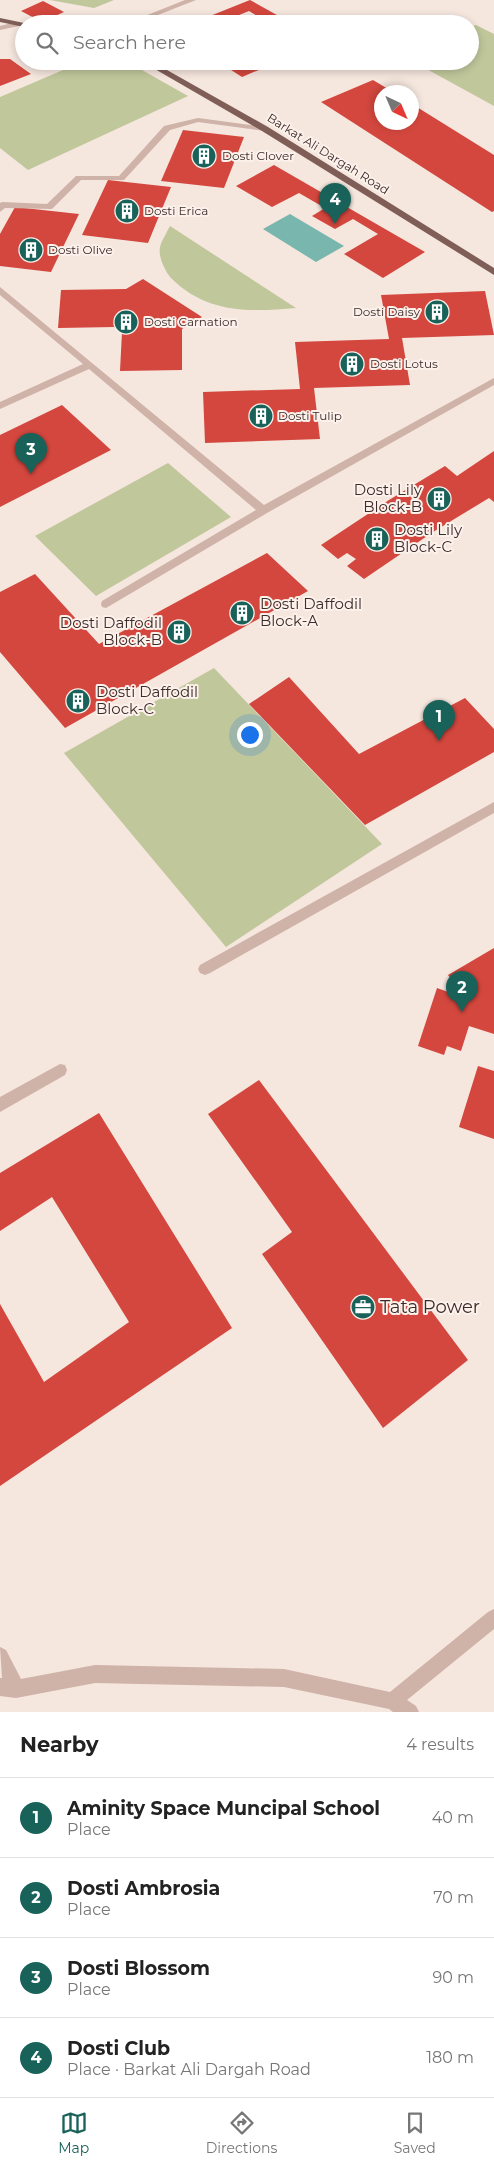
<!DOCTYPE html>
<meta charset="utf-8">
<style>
body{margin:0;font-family:Montserrat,sans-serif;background:#f2f2f2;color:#222}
.compass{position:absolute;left:374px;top:85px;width:45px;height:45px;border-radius:50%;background:#fff;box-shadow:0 2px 8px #0003;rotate:136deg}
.you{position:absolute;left:249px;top:734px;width:18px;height:18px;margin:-12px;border:4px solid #fff;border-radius:50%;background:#1a73e8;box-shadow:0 0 0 8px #1a73e833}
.badge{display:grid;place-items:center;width:32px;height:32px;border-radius:50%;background:#19625a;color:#fff;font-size:16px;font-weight:700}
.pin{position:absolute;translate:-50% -41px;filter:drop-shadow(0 1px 2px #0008)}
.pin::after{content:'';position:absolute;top:26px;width:18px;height:15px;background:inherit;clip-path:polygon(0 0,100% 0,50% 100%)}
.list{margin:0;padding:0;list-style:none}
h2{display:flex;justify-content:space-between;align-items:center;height:65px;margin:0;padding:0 20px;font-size:21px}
h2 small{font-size:16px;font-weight:400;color:#767676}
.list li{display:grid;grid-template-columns:32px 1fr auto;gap:15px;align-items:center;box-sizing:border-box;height:80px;padding:0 20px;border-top:1px solid #e0e0e0}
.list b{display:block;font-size:19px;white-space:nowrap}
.list p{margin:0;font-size:16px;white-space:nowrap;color:#767676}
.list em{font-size:16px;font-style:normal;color:#767676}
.icon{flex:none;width:28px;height:28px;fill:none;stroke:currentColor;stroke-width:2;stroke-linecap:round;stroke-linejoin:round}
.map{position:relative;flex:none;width:494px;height:1712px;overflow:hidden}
.search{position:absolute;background:#fff;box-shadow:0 2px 8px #0003;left:15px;right:15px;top:15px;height:55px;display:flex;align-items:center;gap:12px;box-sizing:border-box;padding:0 18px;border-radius:28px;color:#767676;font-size:19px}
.sheet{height:385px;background:#fff}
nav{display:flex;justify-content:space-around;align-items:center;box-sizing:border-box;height:70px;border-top:1px solid #e0e0e0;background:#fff;font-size:14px;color:#767676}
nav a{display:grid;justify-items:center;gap:2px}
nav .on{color:#19625a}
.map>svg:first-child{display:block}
</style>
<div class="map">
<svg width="494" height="1712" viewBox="0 0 494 1712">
<rect width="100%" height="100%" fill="#f5e6de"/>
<path fill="#c0c79b" d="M 50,0 L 114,0 L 94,8 Z
M 476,25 L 494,34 L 494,106 L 412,61 L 470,61 L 470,27 Z
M 84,61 L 126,61 L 188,96 L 28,170 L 0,148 L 0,97 Z
M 170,226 L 296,308 C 250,312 207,314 171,278 C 165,271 158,257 160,247 C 162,240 167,232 170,226 Z
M 168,463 L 231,517 L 96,596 L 35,536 Z
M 214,668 L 382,844 L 226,947 L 64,753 Z"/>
<path fill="#79b6ad" d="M 290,214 L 344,246 L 316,262 L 263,229 Z"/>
<path fill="#d3473e" d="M 250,0 L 293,24 L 270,24 L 249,11 L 217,24 L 190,24 Z
M 43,1 L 64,12 L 42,22 L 21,11 Z
M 0,59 L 10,59 L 31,74 L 0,86 Z
M 217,61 L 241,61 L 245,64 L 251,61 L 280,61 L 242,77 Z
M 373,80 L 393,92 L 382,92 L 382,122 L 412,122 L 412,104 L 494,155 L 494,211 L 492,212 L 321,102 Z
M 183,130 L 244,137 L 224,188 L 161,181 Z
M 274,165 L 425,252 L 383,278 L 344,254 L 378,234 L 353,219 L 335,229 L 312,216 L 325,208 L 299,193 L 272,207 L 236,186 Z
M 108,180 L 171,187 L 148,243 L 82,235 Z
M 15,207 L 79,214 L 51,272 L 0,266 L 0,234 Z
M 143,279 L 202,317 L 182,329 L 182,370 L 120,371 L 122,332 L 114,327 L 58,328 L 61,290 L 126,289 Z
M 485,291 L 494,335 L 402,338 L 410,385 L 314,388 L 320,439 L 205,443 L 203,392 L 300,389 L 295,342 L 389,339 L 381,295 Z
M 62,405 L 111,450 L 0,507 L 0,435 Z
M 494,451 L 494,502 L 489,498 L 433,532 L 364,579 L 347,566 L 356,559 L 347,553 L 338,559 L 321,545 L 389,500 L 445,466 L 457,476 Z
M 267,553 L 308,591 L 65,728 L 0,652 L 0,592 L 35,574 L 99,644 Z
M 289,677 L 359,754 L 465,698 L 494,729 L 494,752 L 365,825 L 249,704 Z
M 494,948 L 494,1034 L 469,1026 L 461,1051 L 447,1046 L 444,1055 L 418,1046 L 437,988 L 465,998 L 448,975 Z
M 478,1066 L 494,1071 L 494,1139 L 459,1127 Z
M 259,1080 L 468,1360 L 383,1428 L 262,1254 L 292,1232 L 208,1114 Z
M 99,1113 L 232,1328 L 0,1486 L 0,1304 L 44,1382 L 129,1322 L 52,1197 L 0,1231 L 0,1173 Z"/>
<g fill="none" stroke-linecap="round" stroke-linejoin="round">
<path fill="#cfb2a8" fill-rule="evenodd" d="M 185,0 L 196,0 L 135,24 L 125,24 Z
M 16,22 L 19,22 L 19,26 L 0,30 L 0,26 Z
M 198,118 L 265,127 L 269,129 L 265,131 L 198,122 L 170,130 L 124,180 L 81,180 L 52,209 L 5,208 L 0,212 L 0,203 L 2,202 L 47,204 L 76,176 L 119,176 L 164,126 Z
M 0,287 L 264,505 L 494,378 L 494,385 L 267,513 L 106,608 L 102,607 L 101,604 L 102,601 L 256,510 L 89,369 L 0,409 L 0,402 L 83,364 L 0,295 Z
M 494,802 L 494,813 L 210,973 L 205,975 L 200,973 L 198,969 L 200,965 Z
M 60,1064 L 65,1065 L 67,1070 L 65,1075 L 0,1112 L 0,1097 Z
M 494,1609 L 494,1629 L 407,1700 L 416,1706 L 419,1712 L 393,1712 L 389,1709 L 284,1687 L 95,1683 L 16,1698 L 0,1696 L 0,1678 L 2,1678 L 0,1647 L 6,1650 L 21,1679 L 95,1665 L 284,1669 L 390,1692 L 488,1612 Z"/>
<path fill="#7f5e58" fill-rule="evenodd" d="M 0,18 L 24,23 L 27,24 L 24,24 L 24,27 L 0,22 Z
M 141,61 L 151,61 L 268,127 L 494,268 L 494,275 L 262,131 Z"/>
</g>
<defs>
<symbol id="building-disc" viewBox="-11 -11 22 22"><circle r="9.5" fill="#19625a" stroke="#fcf1eb"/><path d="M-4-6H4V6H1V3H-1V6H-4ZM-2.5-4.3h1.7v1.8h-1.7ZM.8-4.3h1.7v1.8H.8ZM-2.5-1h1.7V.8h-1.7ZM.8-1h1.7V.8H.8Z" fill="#fff"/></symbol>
<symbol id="office-disc" viewBox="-11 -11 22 22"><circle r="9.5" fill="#19625a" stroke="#fcf1eb"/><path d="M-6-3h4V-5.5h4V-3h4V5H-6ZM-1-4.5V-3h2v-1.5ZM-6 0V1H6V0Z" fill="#fff"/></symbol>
</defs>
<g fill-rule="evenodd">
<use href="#building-disc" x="190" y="142" width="28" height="28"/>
<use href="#building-disc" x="113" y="197" width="28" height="28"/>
<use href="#building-disc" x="17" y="236" width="28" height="28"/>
<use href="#building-disc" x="423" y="298" width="28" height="28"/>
<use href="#building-disc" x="112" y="308" width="28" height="28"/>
<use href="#building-disc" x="338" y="350" width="28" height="28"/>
<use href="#building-disc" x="247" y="402" width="28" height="28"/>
<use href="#building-disc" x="425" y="485" width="28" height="28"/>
<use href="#building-disc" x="363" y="525" width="28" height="28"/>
<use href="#building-disc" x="228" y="599" width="28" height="28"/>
<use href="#building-disc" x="165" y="618" width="28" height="28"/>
<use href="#building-disc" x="64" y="687" width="28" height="28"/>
<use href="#office-disc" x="349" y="1293" width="28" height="28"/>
</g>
<g text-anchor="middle" stroke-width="4" stroke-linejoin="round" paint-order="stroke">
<g font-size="12" fill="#3b2b29" stroke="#fcf1eb">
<text transform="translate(328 154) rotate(32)" y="4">Barkat Ali Dargah Road</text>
</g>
<g font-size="12" fill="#3b2b29" stroke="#fcf1eb" text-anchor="start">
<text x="222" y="160">Dosti Clover</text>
<text x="144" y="215">Dosti Erica</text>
<text x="48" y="254">Dosti Olive</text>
<text x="420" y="316" text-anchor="end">Dosti Daisy</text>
<text x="144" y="326">Dosti Carnation</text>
<text x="370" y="368">Dosti Lotus</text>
<text x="278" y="420">Dosti Tulip</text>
</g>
<g font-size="15" fill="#3b2b29" stroke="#fcf1eb" text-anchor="start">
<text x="422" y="495" text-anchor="end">Dosti Lily<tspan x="422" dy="17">Block-B</tspan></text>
<text x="394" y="535">Dosti Lily<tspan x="394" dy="17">Block-C</tspan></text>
<text x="260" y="609">Dosti Daffodil<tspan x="260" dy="17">Block-A</tspan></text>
<text x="162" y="628" text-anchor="end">Dosti Daffodil<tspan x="162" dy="17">Block-B</tspan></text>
<text x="96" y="697">Dosti Daffodil<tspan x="96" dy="17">Block-C</tspan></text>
</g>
<g font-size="18" fill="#3b2b29" stroke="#fcf1eb" text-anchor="start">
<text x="380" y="1313">Tata Power</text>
</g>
</g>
</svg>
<svg class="compass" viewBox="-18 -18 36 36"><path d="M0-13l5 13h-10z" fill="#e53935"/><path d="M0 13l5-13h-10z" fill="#767676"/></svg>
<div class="you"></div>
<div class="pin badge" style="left:439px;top:741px">1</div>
<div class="pin badge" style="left:462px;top:1012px">2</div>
<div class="pin badge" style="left:31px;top:474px">3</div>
<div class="pin badge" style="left:335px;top:224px">4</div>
<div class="search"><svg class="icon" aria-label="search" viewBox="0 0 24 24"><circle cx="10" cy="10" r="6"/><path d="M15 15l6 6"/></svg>Search here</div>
</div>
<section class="sheet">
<h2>Nearby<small>4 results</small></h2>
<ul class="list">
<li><span class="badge">1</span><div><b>Aminity Space Muncipal School</b><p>Place</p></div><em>40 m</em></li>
<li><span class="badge">2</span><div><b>Dosti Ambrosia</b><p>Place</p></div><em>70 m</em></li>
<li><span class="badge">3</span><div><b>Dosti Blossom</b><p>Place</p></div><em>90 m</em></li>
<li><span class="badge">4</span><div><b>Dosti Club</b><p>Place · Barkat Ali Dargah Road</p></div><em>180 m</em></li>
</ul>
</section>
<nav>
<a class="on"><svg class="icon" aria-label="map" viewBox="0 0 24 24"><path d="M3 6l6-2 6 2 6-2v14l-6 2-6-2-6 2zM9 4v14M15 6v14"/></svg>Map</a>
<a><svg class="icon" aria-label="directions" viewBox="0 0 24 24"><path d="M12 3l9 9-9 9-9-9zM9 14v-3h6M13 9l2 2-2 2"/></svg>Directions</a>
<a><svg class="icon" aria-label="saved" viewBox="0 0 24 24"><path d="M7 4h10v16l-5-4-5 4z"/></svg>Saved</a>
</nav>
